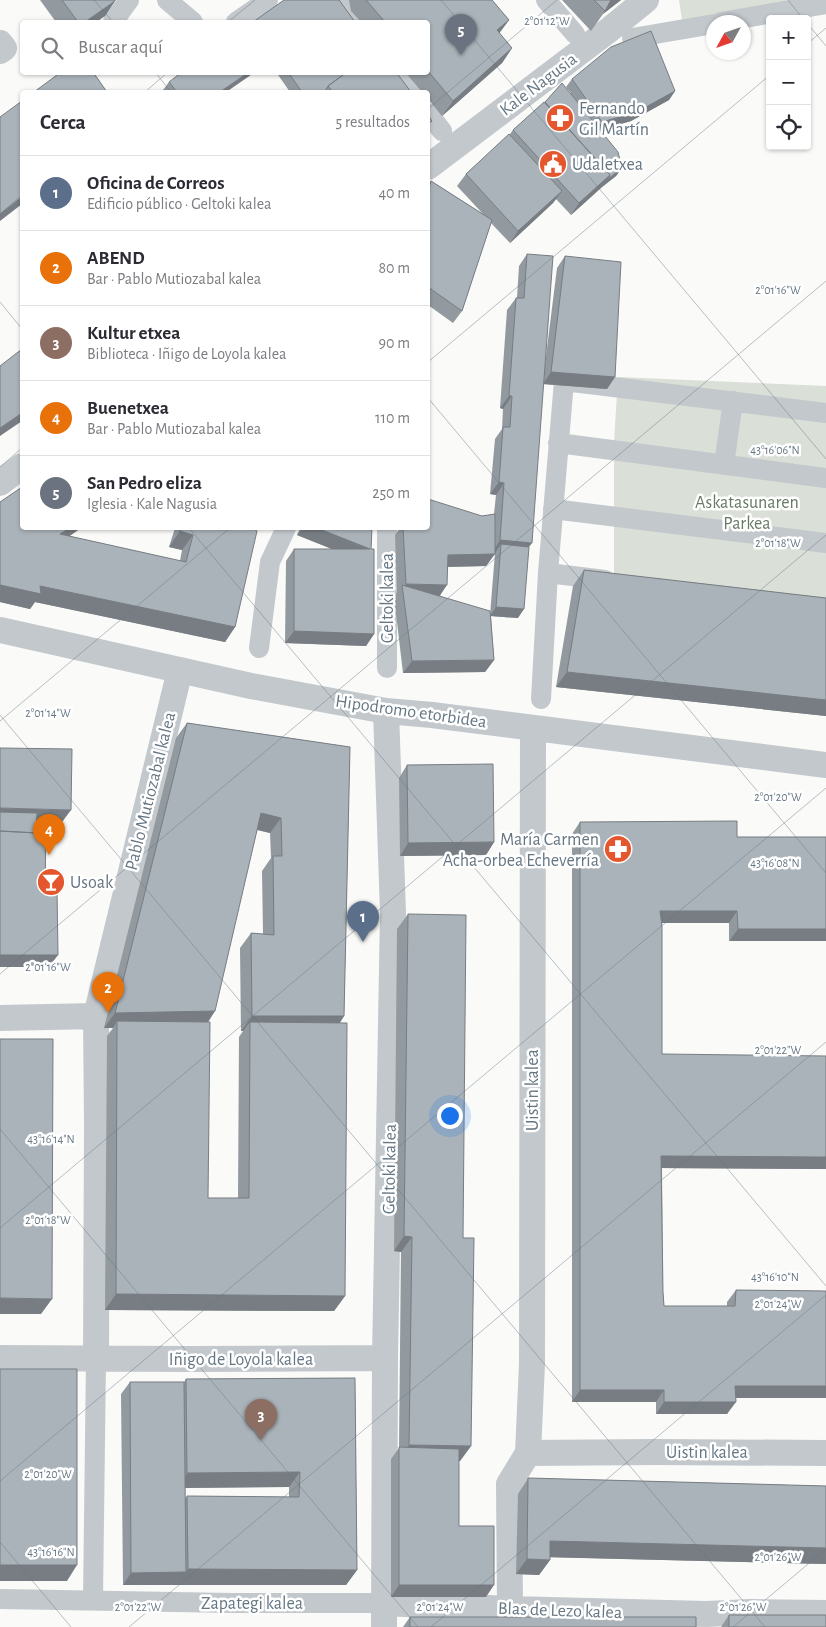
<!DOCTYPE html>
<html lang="es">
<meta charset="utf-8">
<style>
body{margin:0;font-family:"Alegreya Sans",sans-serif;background:#f2f2f3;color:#2b2b33}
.controls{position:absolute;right:15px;top:15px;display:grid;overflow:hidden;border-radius:5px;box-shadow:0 1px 4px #0004}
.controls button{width:45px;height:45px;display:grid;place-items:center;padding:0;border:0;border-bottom:1px solid #e1e1e2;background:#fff;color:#2b2b33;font:25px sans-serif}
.compass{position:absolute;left:706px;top:15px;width:45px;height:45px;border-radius:50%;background:#fff;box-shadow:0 1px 4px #0004;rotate:230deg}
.you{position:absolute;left:449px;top:1115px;width:18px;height:18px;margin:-12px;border:4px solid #fff;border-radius:50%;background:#1a73e8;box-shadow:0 0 0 8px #1a73e833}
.badge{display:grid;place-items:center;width:32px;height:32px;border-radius:50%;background:#d93025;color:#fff;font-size:16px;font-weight:700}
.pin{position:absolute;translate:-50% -41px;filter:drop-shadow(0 1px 2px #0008)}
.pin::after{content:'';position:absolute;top:26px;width:18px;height:15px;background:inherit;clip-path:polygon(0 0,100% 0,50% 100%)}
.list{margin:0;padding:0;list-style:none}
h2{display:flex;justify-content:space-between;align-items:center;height:65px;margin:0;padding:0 20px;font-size:21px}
h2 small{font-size:16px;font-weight:400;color:#7c7c81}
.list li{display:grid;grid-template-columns:32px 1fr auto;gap:15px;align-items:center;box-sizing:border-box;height:75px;padding:0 20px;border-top:1px solid #e1e1e2}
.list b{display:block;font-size:19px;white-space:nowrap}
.list p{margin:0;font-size:16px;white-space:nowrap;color:#7c7c81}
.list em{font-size:16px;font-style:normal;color:#7c7c81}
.icon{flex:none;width:28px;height:28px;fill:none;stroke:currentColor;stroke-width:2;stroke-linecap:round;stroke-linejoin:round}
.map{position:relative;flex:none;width:826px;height:1627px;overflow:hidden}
.search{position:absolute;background:#fff;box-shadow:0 1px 4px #0004;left:20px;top:20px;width:410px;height:55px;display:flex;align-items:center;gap:12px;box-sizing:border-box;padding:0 18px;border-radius:5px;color:#7c7c81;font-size:19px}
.panel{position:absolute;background:#fff;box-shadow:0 1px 4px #0004;left:20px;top:90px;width:410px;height:440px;border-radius:5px}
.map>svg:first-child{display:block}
</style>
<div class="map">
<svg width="826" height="1627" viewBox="0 0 826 1627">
<rect width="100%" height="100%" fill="#fafaf8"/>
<path fill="#dadfd7" d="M 679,0 L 798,0 L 682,20 Z
M 618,377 L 826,386 L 826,601 L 614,576 L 614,443 Z"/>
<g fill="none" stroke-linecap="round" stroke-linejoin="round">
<path stroke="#c3c8cc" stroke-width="20" d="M 167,0 L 193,22
M 338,0 L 356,22
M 546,0 L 575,34
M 113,22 L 129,0
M 236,22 L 268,0
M 721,22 L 826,4
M 632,38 L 714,24
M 396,72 L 411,92
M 428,113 L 442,131
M 558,443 L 826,478
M 724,465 L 733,401
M 553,509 L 826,543
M 548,573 L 564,381 L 826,413
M 259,648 L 270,562 L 286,528
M 387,668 L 387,528
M 541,699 L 548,573 L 605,580
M 0,1599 L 233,1603 L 384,1603
M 93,1600 L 96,1359"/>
<path stroke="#c3c8cc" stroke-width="26" d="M 0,43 L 4,48 L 0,51
M 428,167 L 609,30 L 646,0
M 0,483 L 22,466
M 0,630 L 251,686 L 386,711 L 432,715 L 826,765
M 0,1018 L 96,1016
M 0,1358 L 188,1359 L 385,1358
M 96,1359 L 97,1124 L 96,1016 L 180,670
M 528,1453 L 656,1452 L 826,1453
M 384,1603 L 510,1609 L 706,1614 L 751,1612 L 826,1613
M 510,1609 L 509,1484 L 528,1453 L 532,1364 L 533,728
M 384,1627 L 385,1358 L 393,913 L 386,711"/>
</g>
<path fill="#929a9f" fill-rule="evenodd" d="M 40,0 L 115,0 L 115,1 L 105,16 L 96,22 L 56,22 Z
M 349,0 L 492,0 L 509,20 L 499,33 L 512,48 L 502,63 L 442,116 L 428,99 L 428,92 L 422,92 L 405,72 L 428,72 L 428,22 L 361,22 L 351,11 Z
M 562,0 L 621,0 L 603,14 L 591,31 Z
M 255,72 L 226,92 L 165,92 L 163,90 L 169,82 Z
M 276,72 L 396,72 L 411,92 L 290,92 Z
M 572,79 L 675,91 L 669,100 L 631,121 L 600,130 L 622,168 L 616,176 L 602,187 L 571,215 L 556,199 L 553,203 L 510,243 L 491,223 L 462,311 L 453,323 L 428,305 L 428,185 L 431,181 L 483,214 L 457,186 L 466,174 L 510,134 L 513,130 L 545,102 L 571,93 L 566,87 Z
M 527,254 L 544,372 L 557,268 L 565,256 L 615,377 L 607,389 L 543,384 L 529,547 L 518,618 L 491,616 L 494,660 L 485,672 L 403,673 L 394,597 L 397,592 L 395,535 L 400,528 L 428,528 L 482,516 L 494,514 L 496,495 L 490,494 L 495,439 L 502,429 L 503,409 L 500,408 L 507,310 L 516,298 L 517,298 L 519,266 ZM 495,553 L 490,615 L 440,596 L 448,567 L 486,566 Z
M 0,502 L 22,528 L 81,528 L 69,536 L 180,561 L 182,550 L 169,547 L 175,528 L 252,528 L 235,627 L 225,642 L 35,602 L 30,609 L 0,602 Z
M 300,528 L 372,528 L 371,549 L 374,634 L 366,646 L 285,643 L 286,561 L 294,549 L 332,549 L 297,535 Z
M 584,570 L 826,598 L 826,716 L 556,687 L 573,586 Z
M 187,723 L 350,747 L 344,1016 L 340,1023 L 345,1296 L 334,1311 L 105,1310 L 107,1036 L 113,1028 L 104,1028 L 176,738 ZM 257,830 L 270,833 L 271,858 L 262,871 L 263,934 L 251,933 L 240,948 L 241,1031 L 243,1031 L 239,1037 L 238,1198 L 208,1198 L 208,1022 Z
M 407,765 L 494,842 L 486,855 L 400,856 L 399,778 Z
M 580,822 L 737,837 L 826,837 L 729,941 L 729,923 L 662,923 L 662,1054 L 826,1169 L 662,1168 L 663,1292 L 664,1306 L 727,1306 L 727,1302 L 736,1290 L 826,1291 L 826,1398 L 736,1398 L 727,1414 L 656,1414 L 656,1402 L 572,1402 L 572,834 Z
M 408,914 L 463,1238 L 471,1446 L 460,1461 L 459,1461 L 459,1526 L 486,1597 L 391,1597 L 391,1459 L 399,1448 L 401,1252 L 394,1251 L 397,929 Z
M 355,1378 L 357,1570 L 346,1585 L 123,1585 L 121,1394 L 130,1382 L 184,1382 L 186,1379 ZM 289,1487 L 289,1497 L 187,1496 L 185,1499 L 185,1488 Z
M 528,1478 L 826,1486 L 826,1564 L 550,1557 L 550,1560 L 539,1575 L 516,1574 L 518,1494 Z
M 729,1615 L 826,1627 L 721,1627 Z
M 410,1617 L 696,1627 L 403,1627 Z"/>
<path fill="#777d82" d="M 611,0 L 621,0 L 603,14 L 605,11 Z
M 115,1 L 105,16 L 96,22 L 85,22 Z
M 509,20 L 498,35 L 497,30 Z
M 512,48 L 502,63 L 442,116 L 453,101 Z
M 249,72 L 255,72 L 226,92 L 220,92 Z
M 675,91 L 669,100 L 631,121 L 596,131 L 602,122 Z
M 622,168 L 616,176 L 602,187 L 571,215 L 579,203 L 610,175 Z
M 562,191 L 553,203 L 510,243 L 518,231 Z
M 22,197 L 22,204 L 0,221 L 0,214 Z
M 551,372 L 615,377 L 607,389 L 543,384 Z
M 509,396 L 512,396 L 503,409 L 500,408 Z
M 22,413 L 22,421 L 0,436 L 0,428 Z
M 499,482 L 504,483 L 496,495 L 490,494 Z
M 70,528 L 81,528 L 50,550 L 60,534 Z
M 303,528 L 317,528 L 370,549 L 362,561 L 297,535 Z
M 180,531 L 193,535 L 182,550 L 169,547 Z
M 500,540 L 532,543 L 523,555 L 501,544 L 495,553 L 492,553 Z
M 495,554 L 486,566 L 440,567 L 448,555 Z
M 406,584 L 447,585 L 439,597 L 403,589 Z
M 0,585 L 40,586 L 235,627 L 225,642 L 35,602 L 30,609 L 0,602 Z
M 496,607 L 524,609 L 518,618 L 490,616 Z
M 294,631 L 374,634 L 366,646 L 285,643 Z
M 494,660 L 485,672 L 403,673 L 412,661 Z
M 567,672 L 826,700 L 826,716 L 556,687 Z
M 0,808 L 71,810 L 62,822 L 0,821 Z
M 261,813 L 281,818 L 270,833 L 250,828 Z
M 494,842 L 486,855 L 400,856 L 408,843 Z
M 660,911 L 737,911 L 729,923 L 652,923 Z
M 738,929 L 826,929 L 826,941 L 729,941 Z
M 0,955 L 58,955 L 49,967 L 0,967 Z
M 215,1011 L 205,1027 L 117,1021 L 113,1028 L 104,1028 L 115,1013 Z
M 252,1016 L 344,1016 L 334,1031 L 250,1022 L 243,1031 L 241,1031 Z
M 661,1156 L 826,1157 L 826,1169 L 653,1168 Z
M 404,1236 L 412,1237 L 401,1252 L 394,1251 Z
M 116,1294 L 345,1296 L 334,1311 L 105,1310 Z
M 0,1298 L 52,1299 L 41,1314 L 0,1314 Z
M 735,1386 L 826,1386 L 826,1398 L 727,1398 Z
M 580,1390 L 664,1390 L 656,1402 L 572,1402 Z
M 664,1402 L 736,1402 L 727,1414 L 656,1414 Z
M 409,1445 L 471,1446 L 460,1461 L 399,1460 Z
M 300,1472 L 289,1487 L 177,1488 L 187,1473 Z
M 550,1541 L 826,1548 L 826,1564 L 539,1557 Z
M 527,1559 L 550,1560 L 539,1575 L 516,1574 Z
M 0,1565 L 77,1565 L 67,1581 L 0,1581 Z
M 188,1569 L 357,1570 L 346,1585 L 123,1585 L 131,1573 L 186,1572 Z
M 399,1585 L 494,1585 L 486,1597 L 391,1597 Z"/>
<path fill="#aab3b9" stroke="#777d82" d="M 62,0 L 115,0 L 115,1 L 85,22 L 78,22 Z
M 284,0 L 339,0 L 355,22 L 253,22 Z
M 366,0 L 492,0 L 509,20 L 497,30 L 512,48 L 453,101 L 428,71 L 428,22 L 385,22 Z
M 594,0 L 611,0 L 605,11 Z
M 651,31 L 675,91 L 637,112 L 602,122 L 572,79 L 611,47 Z
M 61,72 L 93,72 L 107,92 L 34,92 Z
M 182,72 L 249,72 L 220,92 L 177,92 L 169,82 Z
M 288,72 L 347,72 L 328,86 L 326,90 L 322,92 L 302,92 Z
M 347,72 L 396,72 L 411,92 L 333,92 L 328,86 Z
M 562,83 L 618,152 L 622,168 L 608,179 L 610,175 L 545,102 Z
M 22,101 L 22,197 L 0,214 L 0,117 Z
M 544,102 L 610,175 L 579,203 L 513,130 Z
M 428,115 L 432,121 L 428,124 Z
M 509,134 L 562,191 L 518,231 L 466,174 Z
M 431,181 L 492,220 L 462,311 L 428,287 L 428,191 Z
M 527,254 L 553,256 L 532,543 L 500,540 L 504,483 L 499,482 L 503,427 L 510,427 L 512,396 L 509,396 L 516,298 L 524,298 Z
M 565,256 L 621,262 L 615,377 L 551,372 Z
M 22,349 L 22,413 L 0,428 L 0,366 Z
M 22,487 L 22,528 L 70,528 L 60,534 L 186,562 L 193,535 L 180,531 L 181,528 L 252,528 L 257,531 L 235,627 L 40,586 L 41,594 L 0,585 L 0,502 Z
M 428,499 L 482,516 L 495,514 L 495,554 L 448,555 L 447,585 L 406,584 L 403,528 L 428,528 Z
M 317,528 L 372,528 L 371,549 L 374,549 L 374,634 L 294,631 L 294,549 L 370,549 Z
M 501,544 L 529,547 L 524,609 L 496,607 Z
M 584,570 L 826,598 L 826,700 L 567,672 Z
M 402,585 L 490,611 L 494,660 L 412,661 Z
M 187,723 L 350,747 L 344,1016 L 252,1016 L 251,933 L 274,935 L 273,856 L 282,856 L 281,818 L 261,813 L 215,1011 L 115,1013 Z
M 0,748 L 72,749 L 71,810 L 0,808 Z
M 493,764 L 494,842 L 408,843 L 407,765 Z
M 0,812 L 37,813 L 36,833 L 0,831 Z
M 737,821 L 737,837 L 826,837 L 826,929 L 738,929 L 737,911 L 660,911 L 662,926 L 662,1054 L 826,1056 L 826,1157 L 661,1156 L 663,1292 L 664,1306 L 735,1306 L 736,1290 L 826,1291 L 826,1386 L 735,1386 L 736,1402 L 664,1402 L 664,1390 L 580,1390 L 580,822 Z
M 0,831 L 38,833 L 46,831 L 45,890 L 57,890 L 58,955 L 0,955 Z
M 408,914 L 466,915 L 463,1238 L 474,1238 L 471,1446 L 409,1445 L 412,1237 L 404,1236 Z
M 117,1021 L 210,1022 L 208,1198 L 249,1198 L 250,1022 L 347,1023 L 345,1296 L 116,1294 Z
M 0,1039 L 53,1039 L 52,1299 L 0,1298 Z
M 0,1369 L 77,1369 L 77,1565 L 0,1565 Z
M 355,1378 L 357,1570 L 188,1569 L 187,1496 L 299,1497 L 300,1472 L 187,1473 L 186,1379 Z
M 130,1382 L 184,1382 L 186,1572 L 131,1573 Z
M 399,1447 L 459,1449 L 459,1526 L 494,1526 L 494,1585 L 399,1585 Z
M 528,1478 L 826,1486 L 826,1548 L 550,1541 L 550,1560 L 527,1559 Z
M 729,1615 L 826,1615 L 826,1627 L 729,1627 Z
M 410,1617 L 696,1617 L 696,1627 L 410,1627 Z"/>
<path fill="none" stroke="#657683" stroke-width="1" stroke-opacity="0.45" d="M 94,0 L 113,22M 441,0 L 826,459M 788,0 L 803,19M 228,22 L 255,0M 807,23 L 826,46M 807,44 L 826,28M 155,72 L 171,92M 145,92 L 168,72M 428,109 L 557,0M 0,214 L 22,195M 0,302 L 22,329M 428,362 L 770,75M 428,398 L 826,873M 0,467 L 22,448M 189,528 L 826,1286M 0,715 L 765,1627M 0,721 L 230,528M 0,974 L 826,281M 0,1129 L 418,1627M 0,1228 L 826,535M 0,1481 L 826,788M 0,1542 L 71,1627M 129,1627 L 826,1042M 431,1627 L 826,1295M 733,1627 L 826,1549"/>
<defs>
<symbol id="pharmacy-disc" viewBox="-11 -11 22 22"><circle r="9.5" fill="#e4572e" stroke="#fff"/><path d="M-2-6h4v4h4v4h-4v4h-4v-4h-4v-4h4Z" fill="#fff"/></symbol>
<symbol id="civic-disc" viewBox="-11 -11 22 22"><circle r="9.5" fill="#e4572e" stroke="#fff"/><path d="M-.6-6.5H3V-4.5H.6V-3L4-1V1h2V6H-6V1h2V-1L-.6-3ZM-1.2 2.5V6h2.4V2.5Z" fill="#fff"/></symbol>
<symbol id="bar-disc" viewBox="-11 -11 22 22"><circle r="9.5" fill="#e4572e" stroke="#fff"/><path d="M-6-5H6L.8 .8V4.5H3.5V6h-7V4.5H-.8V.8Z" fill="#fff"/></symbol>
</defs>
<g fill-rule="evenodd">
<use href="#pharmacy-disc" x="544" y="102" width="32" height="32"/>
<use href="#civic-disc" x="537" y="148" width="32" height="32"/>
<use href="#pharmacy-disc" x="602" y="833" width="32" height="32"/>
<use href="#bar-disc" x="35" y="866" width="32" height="32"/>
</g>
<g text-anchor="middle" stroke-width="5" stroke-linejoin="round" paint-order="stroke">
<g font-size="18" fill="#657683" stroke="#fff">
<text transform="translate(538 84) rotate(-37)" y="6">Kale Nagusia</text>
<text transform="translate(387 598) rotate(-90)" y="6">Geltoki kalea</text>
<text transform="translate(411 711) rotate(8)" y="6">Hipodromo etorbidea</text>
<text transform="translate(150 791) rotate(-76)" y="6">Pablo Mutiozabal kalea</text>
<text transform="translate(532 1090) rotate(-90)" y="6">Uistin kalea</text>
<text transform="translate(389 1169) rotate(-89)" y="6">Geltoki kalea</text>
<text x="241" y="1365">Iñigo de Loyola kalea</text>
<text x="707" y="1458">Uistin kalea</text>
<text x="252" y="1609">Zapategi kalea</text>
<text transform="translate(560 1610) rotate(2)" y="6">Blas de Lezo kalea</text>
</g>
<g font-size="18" fill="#657683" stroke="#fff" text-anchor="start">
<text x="579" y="114">Fernando<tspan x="579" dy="21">Gil Martín</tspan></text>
<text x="572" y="170">Udaletxea</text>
<text x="599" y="845" text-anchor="end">María Carmen<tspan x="599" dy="21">Acha-orbea Echeverría</tspan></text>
<text x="70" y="888">Usoak</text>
</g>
<g font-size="18" fill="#687a64" stroke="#fff">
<text x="747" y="508">Askatasunaren<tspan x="747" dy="21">Parkea</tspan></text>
</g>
</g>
<g font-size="12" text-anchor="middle" fill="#657683" stroke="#fff" stroke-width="5" stroke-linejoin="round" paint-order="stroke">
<text x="547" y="25">2°01'12"W</text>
<text x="778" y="294">2°01'16"W</text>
<text x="775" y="454">43°16'06"N</text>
<text x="778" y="547">2°01'18"W</text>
<text x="48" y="717">2°01'14"W</text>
<text x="778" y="801">2°01'20"W</text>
<text x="775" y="867">43°16'08"N</text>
<text x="48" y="971">2°01'16"W</text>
<text x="778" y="1054">2°01'22"W</text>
<text x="51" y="1143">43°16'14"N</text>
<text x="48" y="1224">2°01'18"W</text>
<text x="775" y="1281">43°16'10"N</text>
<text x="778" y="1308">2°01'24"W</text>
<text x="48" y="1478">2°01'20"W</text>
<text x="51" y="1556">43°16'16"N</text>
<text x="778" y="1561">2°01'26"W</text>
<text x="138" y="1611">2°01'22"W</text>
<text x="440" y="1611">2°01'24"W</text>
<text x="743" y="1611">2°01'26"W</text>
</g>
</svg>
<div class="controls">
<button>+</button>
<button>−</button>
<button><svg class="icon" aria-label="locate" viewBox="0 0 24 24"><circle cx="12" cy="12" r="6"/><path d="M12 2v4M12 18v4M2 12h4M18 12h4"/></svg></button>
</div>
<svg class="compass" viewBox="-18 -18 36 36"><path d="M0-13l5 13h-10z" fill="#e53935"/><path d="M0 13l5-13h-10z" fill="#7c7c81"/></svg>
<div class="you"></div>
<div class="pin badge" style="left:363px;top:942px;background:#5c6f8a">1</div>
<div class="pin badge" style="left:108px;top:1013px;background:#e8710a">2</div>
<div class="pin badge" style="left:261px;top:1440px;background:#8d6e63">3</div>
<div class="pin badge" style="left:49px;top:855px;background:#e8710a">4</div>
<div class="pin badge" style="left:461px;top:55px;background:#6b7280">5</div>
<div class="search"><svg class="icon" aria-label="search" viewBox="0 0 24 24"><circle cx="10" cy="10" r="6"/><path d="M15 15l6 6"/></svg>Buscar aquí</div>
<section class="panel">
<h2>Cerca<small>5 resultados</small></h2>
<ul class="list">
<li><span class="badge" style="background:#5c6f8a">1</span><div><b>Oficina de Correos</b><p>Edificio público · Geltoki kalea</p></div><em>40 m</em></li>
<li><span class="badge" style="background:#e8710a">2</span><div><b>ABEND</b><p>Bar · Pablo Mutiozabal kalea</p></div><em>80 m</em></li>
<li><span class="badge" style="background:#8d6e63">3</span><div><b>Kultur etxea</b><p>Biblioteca · Iñigo de Loyola kalea</p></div><em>90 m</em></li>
<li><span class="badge" style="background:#e8710a">4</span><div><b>Buenetxea</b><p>Bar · Pablo Mutiozabal kalea</p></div><em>110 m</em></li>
<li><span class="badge" style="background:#6b7280">5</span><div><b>San Pedro eliza</b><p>Iglesia · Kale Nagusia</p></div><em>250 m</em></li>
</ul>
</section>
</div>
